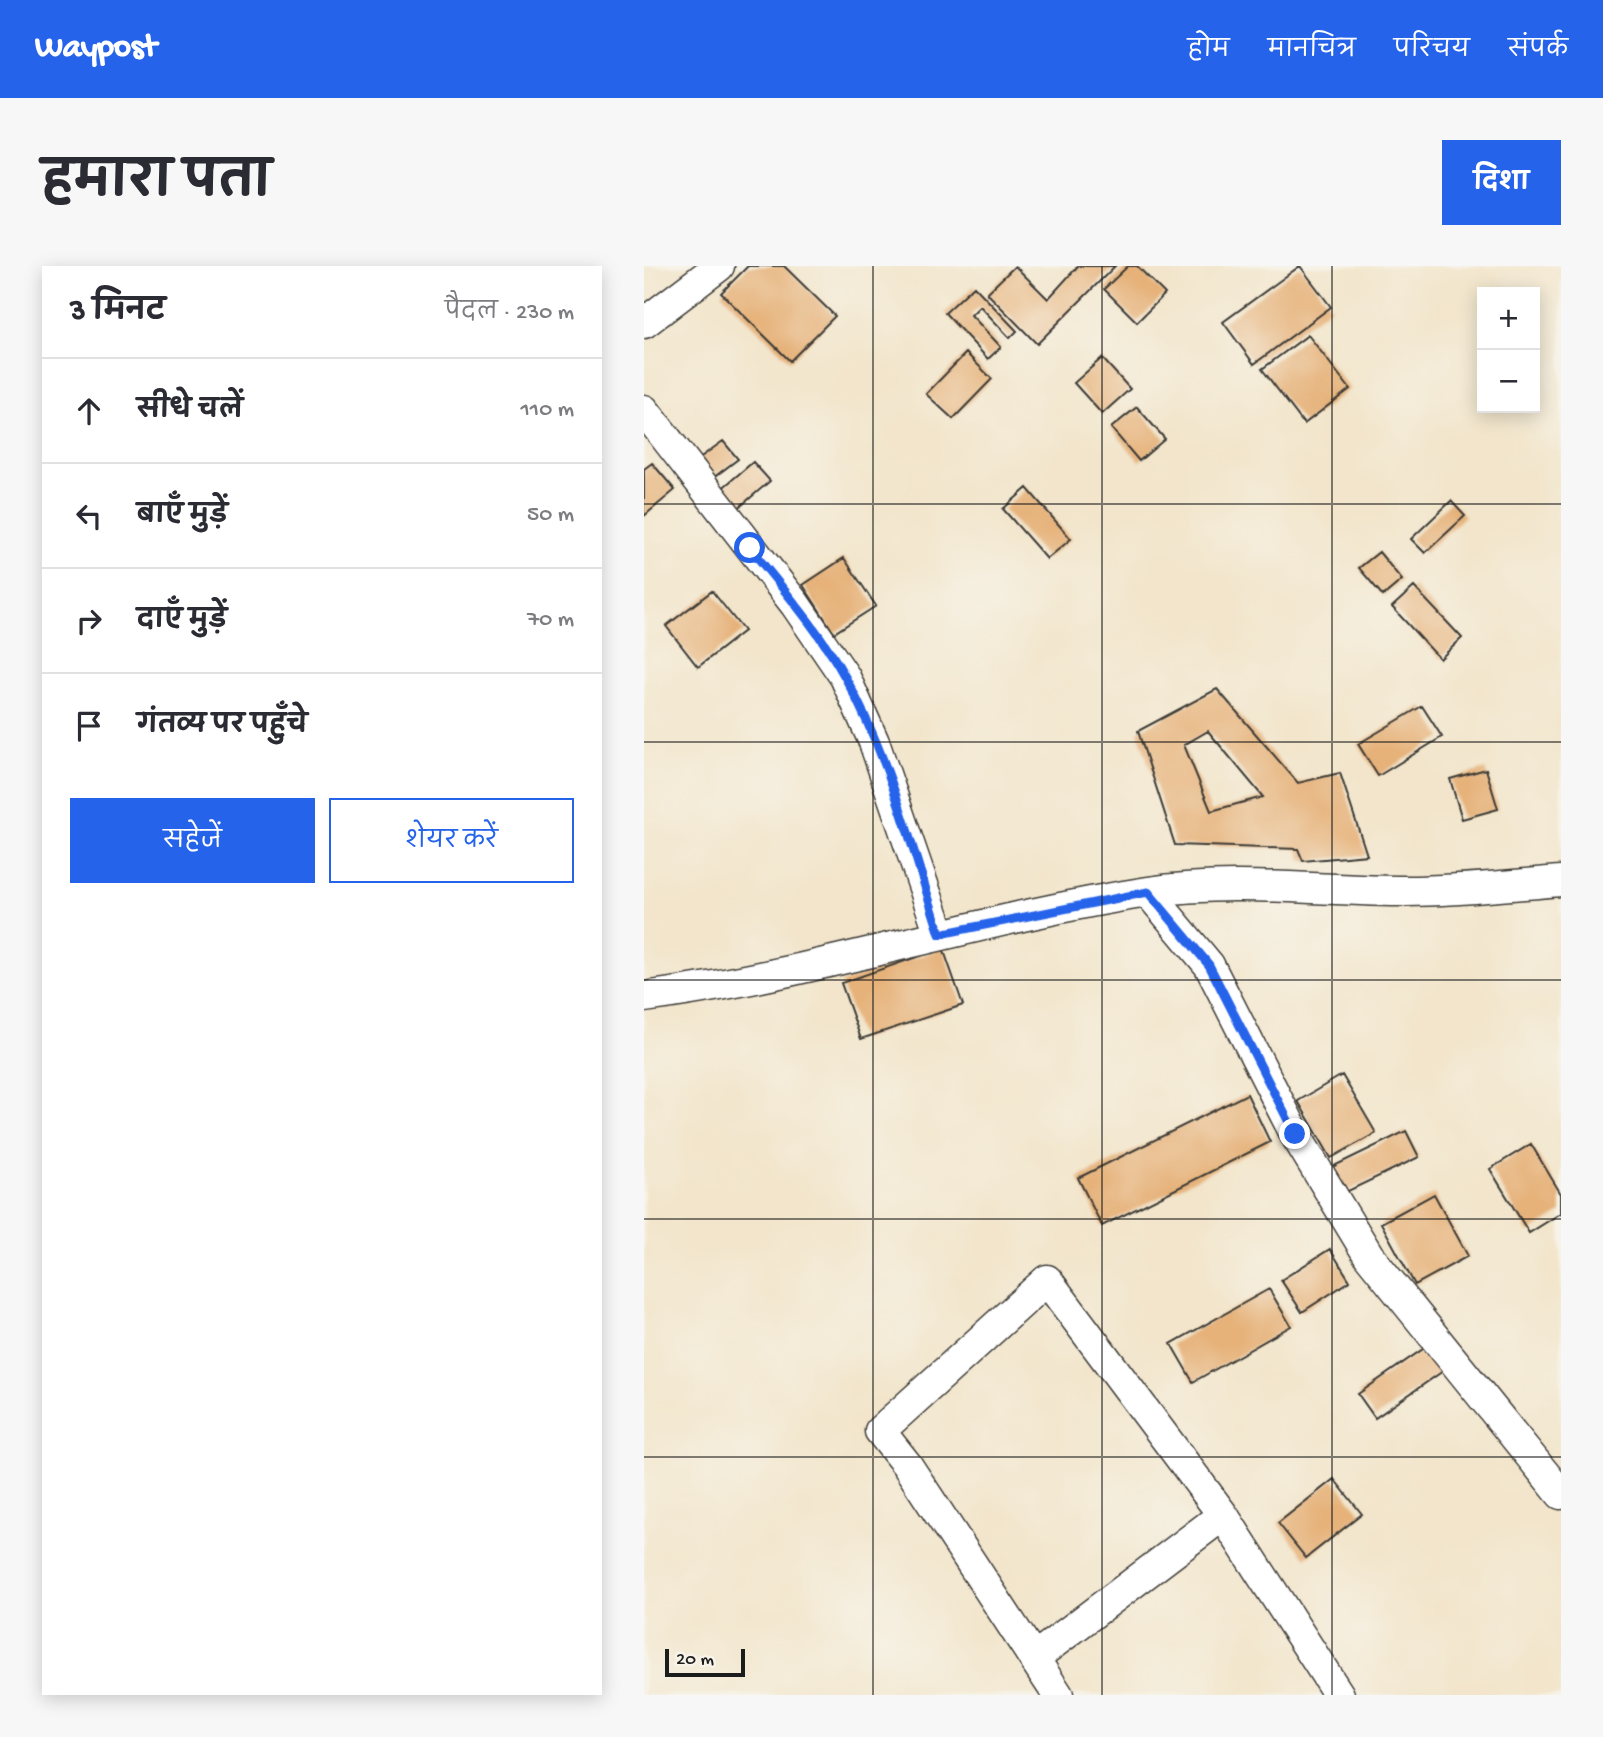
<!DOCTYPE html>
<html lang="hi">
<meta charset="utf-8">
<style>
body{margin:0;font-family:"Gochi Hand","Playpen Sans Deva",sans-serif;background:#f7f7f7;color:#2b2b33}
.controls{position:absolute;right:21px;top:21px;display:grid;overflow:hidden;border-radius:0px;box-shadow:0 4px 18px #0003}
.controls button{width:63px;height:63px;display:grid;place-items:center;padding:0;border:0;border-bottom:2px solid #e1e1e2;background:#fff;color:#2b2b33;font:35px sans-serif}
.scale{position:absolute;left:21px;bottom:18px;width:80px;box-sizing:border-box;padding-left:7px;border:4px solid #1c1c1c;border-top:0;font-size:19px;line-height:24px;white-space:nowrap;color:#1c1c1c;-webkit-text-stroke:5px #f7f3e8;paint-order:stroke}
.stop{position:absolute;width:21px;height:21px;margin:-16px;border:5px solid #2563eb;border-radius:50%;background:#fff}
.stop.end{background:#2563eb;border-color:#fff;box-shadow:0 2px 7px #0008}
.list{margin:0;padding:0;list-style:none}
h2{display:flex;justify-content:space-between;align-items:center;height:91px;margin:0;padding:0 28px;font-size:30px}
h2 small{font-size:23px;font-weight:400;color:#7c7c81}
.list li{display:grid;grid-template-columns:46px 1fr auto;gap:21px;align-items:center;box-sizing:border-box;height:105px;padding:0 28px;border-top:2px solid #e1e1e2}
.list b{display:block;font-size:26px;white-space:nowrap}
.list em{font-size:23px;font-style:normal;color:#7c7c81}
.actions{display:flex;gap:14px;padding:21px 28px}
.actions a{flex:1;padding:16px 0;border:2px solid #2563eb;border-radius:0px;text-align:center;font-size:24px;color:#2563eb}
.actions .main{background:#2563eb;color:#fff}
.icon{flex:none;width:38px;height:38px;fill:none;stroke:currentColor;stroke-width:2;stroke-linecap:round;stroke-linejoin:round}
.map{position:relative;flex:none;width:917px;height:1429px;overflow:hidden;border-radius:0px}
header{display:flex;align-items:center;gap:42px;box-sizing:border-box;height:98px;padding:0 35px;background:#2563eb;color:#fff}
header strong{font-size:33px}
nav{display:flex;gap:38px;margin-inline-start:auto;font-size:24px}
.intro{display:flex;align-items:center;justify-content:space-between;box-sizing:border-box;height:168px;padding:0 42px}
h1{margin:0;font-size:49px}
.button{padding:18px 32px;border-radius:0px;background:#2563eb;color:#fff;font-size:24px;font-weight:700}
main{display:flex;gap:42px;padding:0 42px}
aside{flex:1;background:#fff;border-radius:0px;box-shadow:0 4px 18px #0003}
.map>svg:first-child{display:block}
</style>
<header>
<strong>Waypost</strong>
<nav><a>होम</a><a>मानचित्र</a><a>परिचय</a><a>संपर्क</a></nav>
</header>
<div class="intro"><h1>हमारा पता</h1><a class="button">दिशा</a></div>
<main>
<aside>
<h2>3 मिनट<small>पैदल · 230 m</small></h2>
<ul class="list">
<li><svg class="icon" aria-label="ahead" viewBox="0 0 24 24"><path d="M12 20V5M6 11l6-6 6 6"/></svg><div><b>सीधे चलें</b></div><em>110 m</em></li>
<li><svg class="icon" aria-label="left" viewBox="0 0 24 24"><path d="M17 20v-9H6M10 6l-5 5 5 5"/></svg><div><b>बाएँ मुड़ें</b></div><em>50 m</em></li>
<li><svg class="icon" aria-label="right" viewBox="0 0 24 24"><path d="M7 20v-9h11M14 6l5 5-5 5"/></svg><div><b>दाएँ मुड़ें</b></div><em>70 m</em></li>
<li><svg class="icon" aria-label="arrive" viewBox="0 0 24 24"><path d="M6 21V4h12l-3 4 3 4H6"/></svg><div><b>गंतव्य पर पहुँचे</b></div></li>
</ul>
<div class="actions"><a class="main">सहेजें</a><a>शेयर करें</a></div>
</aside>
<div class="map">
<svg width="917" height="1429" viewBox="0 0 917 1429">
<rect width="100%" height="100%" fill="#f7f3e8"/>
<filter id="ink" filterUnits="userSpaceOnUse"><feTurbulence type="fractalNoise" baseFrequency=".0143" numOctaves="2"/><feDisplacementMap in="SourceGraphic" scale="14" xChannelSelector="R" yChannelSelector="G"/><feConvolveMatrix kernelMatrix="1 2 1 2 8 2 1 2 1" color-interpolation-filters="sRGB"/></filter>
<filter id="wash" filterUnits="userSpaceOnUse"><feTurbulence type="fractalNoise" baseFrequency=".00686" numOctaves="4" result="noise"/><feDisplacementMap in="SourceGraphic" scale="28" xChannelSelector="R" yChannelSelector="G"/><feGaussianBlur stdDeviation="1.57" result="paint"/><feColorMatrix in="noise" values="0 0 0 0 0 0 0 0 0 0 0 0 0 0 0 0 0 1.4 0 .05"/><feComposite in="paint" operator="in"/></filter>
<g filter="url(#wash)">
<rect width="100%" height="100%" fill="#f2e5cb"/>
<g id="blocks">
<path fill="#e6b27a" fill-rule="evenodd" d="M 104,0 L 140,0 L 191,50 L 146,95 L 77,27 Z
M 371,0 L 404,33 L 434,0 L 471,0 L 393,78 L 343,27 Z
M 484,0 L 493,0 L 521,28 L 493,56 L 460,23 Z
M 656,0 L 687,41 L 610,98 L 579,56 Z
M 330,20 L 373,65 L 366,72 L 336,40 L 327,49 L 357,81 L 344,93 L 301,47 Z
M 664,69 L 706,123 L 660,158 L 618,103 Z
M 322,87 L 348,113 L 309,153 L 282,128 Z
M 458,92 L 486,123 L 458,148 L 430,117 Z
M 493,141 L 521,173 L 495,195 L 467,162 Z
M 79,175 L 94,193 L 65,215 L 50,196 Z
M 109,196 L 126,215 L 92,244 L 75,225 Z
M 8,197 L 31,224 L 0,250 L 0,203 Z
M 383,222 L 427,273 L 403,293 L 359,243 Z
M 807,235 L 821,250 L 781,287 L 767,273 Z
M 735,286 L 758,314 L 739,330 L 715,302 Z
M 200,292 L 232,340 L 190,367 L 159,319 Z
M 770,321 L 818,372 L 796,393 L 748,341 Z
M 68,325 L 100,365 L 54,401 L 22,360 Z
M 573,423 L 654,517 L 696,507 L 723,589 L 659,595 L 654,583 L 531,579 L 494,465 ZM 564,465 L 619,531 L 567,545 L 540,479 Z
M 778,440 L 798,471 L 734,510 L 714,478 Z
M 842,503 L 854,543 L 818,553 L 806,513 Z
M 299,682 L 319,739 L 217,773 L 197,717 Z
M 698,809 L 732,867 L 687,892 L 654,835 Z
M 603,828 L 626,876 L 458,960 L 434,912 Z
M 762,865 L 775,891 L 700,927 L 688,901 Z
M 887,878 L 917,928 L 917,947 L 885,967 L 846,903 Z
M 790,928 L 824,990 L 771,1019 L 737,957 Z
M 686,983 L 706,1015 L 658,1046 L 637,1014 Z
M 625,1023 L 647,1060 L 549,1116 L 527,1078 Z
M 782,1081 L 799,1105 L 731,1152 L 714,1128 Z
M 690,1213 L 718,1248 L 662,1292 L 634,1257 Z"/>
</g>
</g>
<g filter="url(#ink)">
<use href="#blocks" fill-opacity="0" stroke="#3c3a36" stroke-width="2"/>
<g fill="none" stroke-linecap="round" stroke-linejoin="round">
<defs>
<path id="minor" d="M 0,57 L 75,0
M 0,144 L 151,338 L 201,411 L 230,476 L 296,668
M 504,626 L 565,699 L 651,868 L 725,990 L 917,1228
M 0,731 C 170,709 334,652 504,626 C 590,613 677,625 763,625 C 814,625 866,619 917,615
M 390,1392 L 579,1249
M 414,1429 L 263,1199 L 236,1165 L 403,1014 L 579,1249 L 695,1429"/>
</defs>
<use href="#minor" stroke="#3c3a36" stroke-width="33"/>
<use href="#minor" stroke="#fff" stroke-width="30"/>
</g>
</g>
<g fill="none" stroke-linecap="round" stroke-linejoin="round" filter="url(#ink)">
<path stroke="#2563eb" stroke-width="9" d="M 106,282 C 139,323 176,365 201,411 C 245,490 268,583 296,668 L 504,626 L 565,699 L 651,868"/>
</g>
<path fill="none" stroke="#1c1c1c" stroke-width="2" stroke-opacity="0.55" d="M 229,0 L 229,1429M 458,0 L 458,1429M 688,0 L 688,1429M 0,238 L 917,238M 0,476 L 917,476M 0,714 L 917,714M 0,953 L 917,953M 0,1191 L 917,1191"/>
</svg>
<div class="controls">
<button>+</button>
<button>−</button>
</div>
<div class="scale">20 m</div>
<div class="stop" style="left:106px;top:282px"></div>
<div class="stop end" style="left:651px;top:868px"></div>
</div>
</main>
